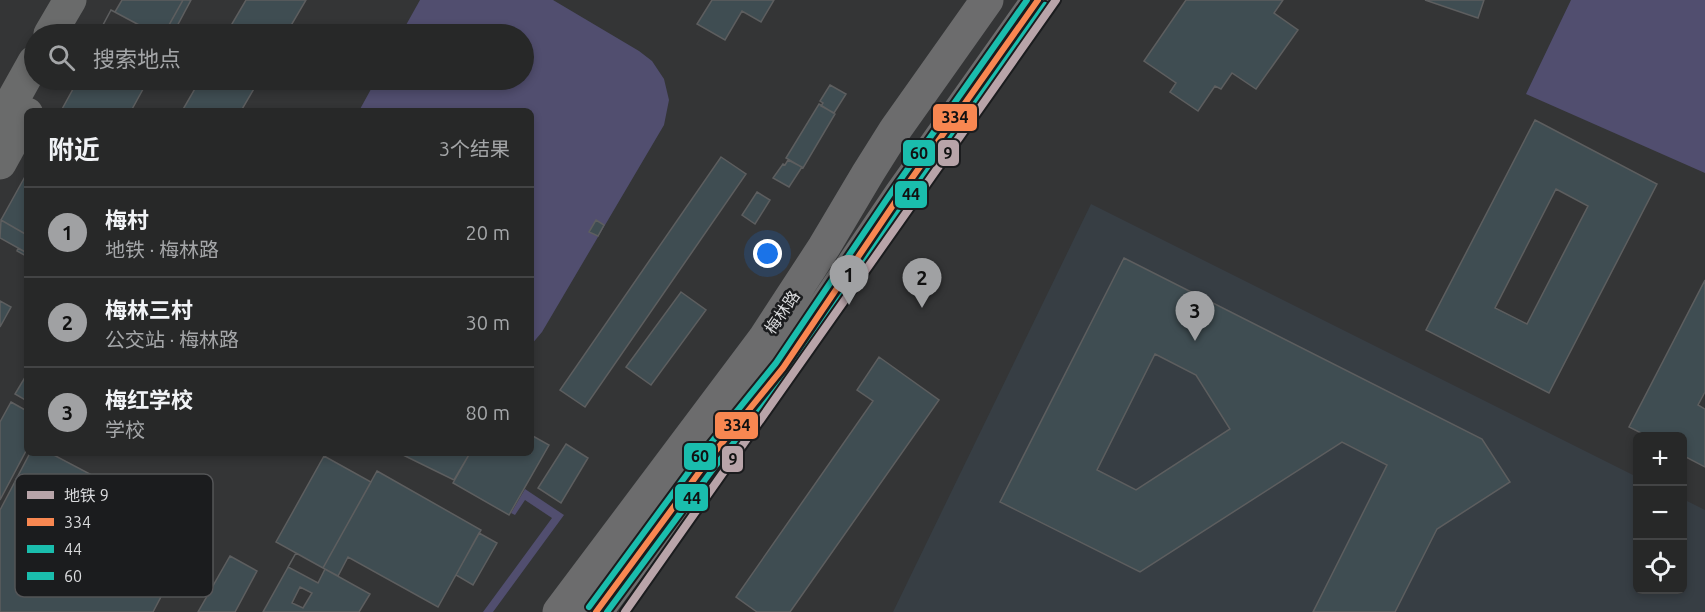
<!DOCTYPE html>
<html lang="zh">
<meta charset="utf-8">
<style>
body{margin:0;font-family:Ubuntu,"Noto Sans SC",sans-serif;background:#333434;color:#f1f3f6}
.controls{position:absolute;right:18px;bottom:18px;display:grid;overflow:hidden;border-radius:9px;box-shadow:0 3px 9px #0003}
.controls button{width:54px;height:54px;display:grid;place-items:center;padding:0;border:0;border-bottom:2px solid #434445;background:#272828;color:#f1f3f6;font:30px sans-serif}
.you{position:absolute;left:768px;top:254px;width:21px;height:21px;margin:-15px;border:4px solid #fff;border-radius:50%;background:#1a73e8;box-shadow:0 0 0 9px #1a73e833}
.badge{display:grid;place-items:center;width:39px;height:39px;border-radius:50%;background:#a0a1a3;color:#111;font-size:20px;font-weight:700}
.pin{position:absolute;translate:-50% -50px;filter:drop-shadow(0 2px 3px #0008)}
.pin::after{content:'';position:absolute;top:32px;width:21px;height:18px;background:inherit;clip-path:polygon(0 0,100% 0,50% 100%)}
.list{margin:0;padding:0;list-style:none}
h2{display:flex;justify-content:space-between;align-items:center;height:78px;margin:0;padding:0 24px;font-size:26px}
h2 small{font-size:20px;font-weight:400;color:#a4a6a8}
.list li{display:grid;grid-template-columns:39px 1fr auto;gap:18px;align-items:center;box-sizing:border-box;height:90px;padding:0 24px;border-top:2px solid #434445}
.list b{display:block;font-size:22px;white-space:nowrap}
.list p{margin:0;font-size:20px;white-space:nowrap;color:#a4a6a8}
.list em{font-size:20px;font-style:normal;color:#a4a6a8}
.icon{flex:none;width:33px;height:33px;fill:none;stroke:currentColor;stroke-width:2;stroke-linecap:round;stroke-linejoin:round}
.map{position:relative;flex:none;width:1705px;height:612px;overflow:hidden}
.search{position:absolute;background:#272828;box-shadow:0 3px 9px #0003;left:24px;top:24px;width:510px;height:66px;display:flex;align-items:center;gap:15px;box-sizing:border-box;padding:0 21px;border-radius:33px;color:#a4a6a8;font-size:22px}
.panel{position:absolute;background:#272828;box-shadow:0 3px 9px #0003;left:24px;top:108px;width:510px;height:348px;border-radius:9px}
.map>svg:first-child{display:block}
</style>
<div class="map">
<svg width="1705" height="612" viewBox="0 0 1705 612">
<rect width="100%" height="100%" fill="#343536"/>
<path fill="#373e44" d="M 1091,204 L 1637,477 L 1638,590 L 1682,590 L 1683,499 L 1705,510 L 1705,612 L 893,612 Z"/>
<path fill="#514e6f" d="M 420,0 L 553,0 L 639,51 L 652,61 L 664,79 L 669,100 L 664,125 L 542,332 L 531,345 L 531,111 L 359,111 L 376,80 L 524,80 L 524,34 L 401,34 Z
M 1571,0 L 1705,0 L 1705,173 L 1526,94 Z
M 525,489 L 564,515 L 493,612 L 483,612 L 552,518 L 525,500 L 515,515 L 511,513 Z"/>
<path fill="#3f4d52" stroke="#5d5e5f" stroke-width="1.5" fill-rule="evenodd" d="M 122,0 L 183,0 L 164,34 L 102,34 L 107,27 L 103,25 L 111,10 L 115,12 Z
M 183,0 L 191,0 L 176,28 L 169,25 Z
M 246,0 L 306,0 L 286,34 L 226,34 Z
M 712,0 L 774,0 L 761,22 L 742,11 L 725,40 L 697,24 Z
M 1186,0 L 1283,0 L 1274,13 L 1298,30 L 1256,89 L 1232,73 L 1221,89 L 1215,86 L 1198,111 L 1170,92 L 1176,83 L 1144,61 Z
M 1425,0 L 1484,0 L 1478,18 Z
M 111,10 L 156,34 L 121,34 L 103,25 Z
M 78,80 L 148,80 L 131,111 L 61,111 Z
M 200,80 L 259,80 L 241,111 L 182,111 Z
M 830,85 L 846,94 L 834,113 L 821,106 L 823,103 L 820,101 Z
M 819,104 L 835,114 L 803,168 L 786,158 Z
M 1535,120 L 1657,184 L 1549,393 L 1426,330 ZM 1556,189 L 1588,206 L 1527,324 L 1495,308 Z
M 721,157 L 746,174 L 585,407 L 560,390 Z
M 788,160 L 802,167 L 789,187 L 773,178 L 783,164 L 785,165 Z
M 27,173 L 27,235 L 1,220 Z
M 757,192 L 770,200 L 755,224 L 742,215 Z
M 1,220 L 27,235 L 27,253 L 0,238 Z
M 596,220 L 604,225 L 598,236 L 589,232 Z
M 18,248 L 27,253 L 26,256 L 17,251 Z
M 1124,258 L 1482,439 L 1510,482 L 1437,529 L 1395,612 L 1313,612 L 1387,465 L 1342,442 L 1140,572 L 1000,502 ZM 1155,354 L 1196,375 L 1230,429 L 1136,490 L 1097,470 Z
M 1705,280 L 1705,392 L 1698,405 L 1705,409 L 1705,467 L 1682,455 L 1682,436 L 1647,436 L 1629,427 Z
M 681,292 L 706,310 L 651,385 L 626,367 Z
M 0,301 L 11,307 L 0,327 Z
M 879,357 L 939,400 L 790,612 L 757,612 L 736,597 L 873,401 L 857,390 Z
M 27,374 L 27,401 L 15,394 Z
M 11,402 L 27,411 L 27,449 L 0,500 L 0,422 Z
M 531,435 L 549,445 L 509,515 L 453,483 L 470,453 L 531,453 Z
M 566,444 L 588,458 L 561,503 L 538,488 Z
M 30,453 L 50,453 L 196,530 L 153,612 L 0,612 L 0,510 Z
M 399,453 L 470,453 L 454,480 Z
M 324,456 L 371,482 L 323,568 L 276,542 Z
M 377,471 L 481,530 L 438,607 L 348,557 L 338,576 L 323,568 Z
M 479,533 L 497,543 L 473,585 L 456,575 Z
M 296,553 L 370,594 L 359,612 L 263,612 Z
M 296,553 L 325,569 L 318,583 L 288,567 Z
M 230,556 L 257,571 L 235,612 L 198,612 Z
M 300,587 L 312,593 L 303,608 L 292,603 Z"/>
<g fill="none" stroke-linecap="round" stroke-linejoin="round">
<path stroke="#6a6b6b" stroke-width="33" d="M 50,34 L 70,0
M 0,123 L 34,62
M 0,163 L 27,114"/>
<path stroke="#6c6c6d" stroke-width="33" d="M 559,612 L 764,339 L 824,247 L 868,173 L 895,130 L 987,0
M 596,612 L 709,459 L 783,368 L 900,195 L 1038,0"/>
<defs>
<path id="bus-1" d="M 596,612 L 709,459 L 783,368 L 900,195 L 1038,0"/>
<path id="bus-2" d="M 607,612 L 716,465 L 790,373 L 907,200 L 1045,5"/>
<path id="bus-3" d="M 589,607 L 702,454 L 776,363 L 893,190 L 1027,0"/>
</defs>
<use href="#bus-1" stroke="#1b1c1e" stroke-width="10"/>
<use href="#bus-2" stroke="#1b1c1e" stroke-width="10"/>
<use href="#bus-3" stroke="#1b1c1e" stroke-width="10"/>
<use href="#bus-1" stroke="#f88751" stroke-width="6"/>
<use href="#bus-2" stroke="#1abdad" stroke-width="6"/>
<use href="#bus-3" stroke="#1abdad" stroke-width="6"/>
<defs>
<path id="metro-1" d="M 625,612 L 1056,0"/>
</defs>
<use href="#metro-1" stroke="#1b1c1e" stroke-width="12"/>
<use href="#metro-1" stroke="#b8a4a9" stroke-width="8"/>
</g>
<g text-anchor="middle" stroke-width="5" stroke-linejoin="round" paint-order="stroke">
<g font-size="16" fill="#dadbdd" stroke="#1b1c1e">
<text transform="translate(782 312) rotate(-56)" y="6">梅林路</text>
</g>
</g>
<rect x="15" y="474" width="198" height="123" rx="9" fill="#1b1c1e" stroke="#545557" stroke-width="1.5"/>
<rect x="27" y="491" width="27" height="8" fill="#b8a4a9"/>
<rect x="27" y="518" width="27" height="8" fill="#f88751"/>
<rect x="27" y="545" width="27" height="8" fill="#1abdad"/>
<rect x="27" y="572" width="27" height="8" fill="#1abdad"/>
<g font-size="16" fill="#dadbdd">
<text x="64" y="501">地铁 9</text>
<text x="64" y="528">334</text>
<text x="64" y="555">44</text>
<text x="64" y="582">60</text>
</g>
<g stroke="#1b1c1e" stroke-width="2">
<rect x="932" y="103" width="46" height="29" rx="6" fill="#f88751"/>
<rect x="902" y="139" width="34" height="28" rx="6" fill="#1abdad"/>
<rect x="937" y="139" width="23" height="28" rx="6" fill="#b8a4a9"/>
<rect x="894" y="180" width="34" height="29" rx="6" fill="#1abdad"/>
<rect x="714" y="411" width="45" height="29" rx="6" fill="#f88751"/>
<rect x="683" y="442" width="34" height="29" rx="6" fill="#1abdad"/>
<rect x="721" y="445" width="23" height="28" rx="6" fill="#b8a4a9"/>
<rect x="674" y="483" width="35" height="29" rx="6" fill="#1abdad"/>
</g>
<g font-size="16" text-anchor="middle" font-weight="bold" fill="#111">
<text x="955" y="123">334</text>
<text x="919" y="159">60</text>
<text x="948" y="159">9</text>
<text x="911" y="200">44</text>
<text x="737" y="431">334</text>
<text x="700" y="462">60</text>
<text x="733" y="465">9</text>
<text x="692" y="504">44</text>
</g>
</svg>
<div class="controls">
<button>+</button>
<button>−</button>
<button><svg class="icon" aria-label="locate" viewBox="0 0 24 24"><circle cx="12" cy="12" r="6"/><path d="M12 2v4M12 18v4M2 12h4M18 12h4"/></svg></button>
</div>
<div class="you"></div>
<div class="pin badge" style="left:849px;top:305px">1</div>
<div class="pin badge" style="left:922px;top:308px">2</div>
<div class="pin badge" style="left:1195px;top:341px">3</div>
<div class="search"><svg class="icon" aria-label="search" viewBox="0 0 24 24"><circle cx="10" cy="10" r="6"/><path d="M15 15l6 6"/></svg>搜索地点</div>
<section class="panel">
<h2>附近<small>3个结果</small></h2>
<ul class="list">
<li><span class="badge">1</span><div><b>梅村</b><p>地铁 · 梅林路</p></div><em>20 m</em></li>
<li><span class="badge">2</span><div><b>梅林三村</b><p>公交站 · 梅林路</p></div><em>30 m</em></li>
<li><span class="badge">3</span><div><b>梅红学校</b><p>学校</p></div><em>80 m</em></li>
</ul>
</section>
</div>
